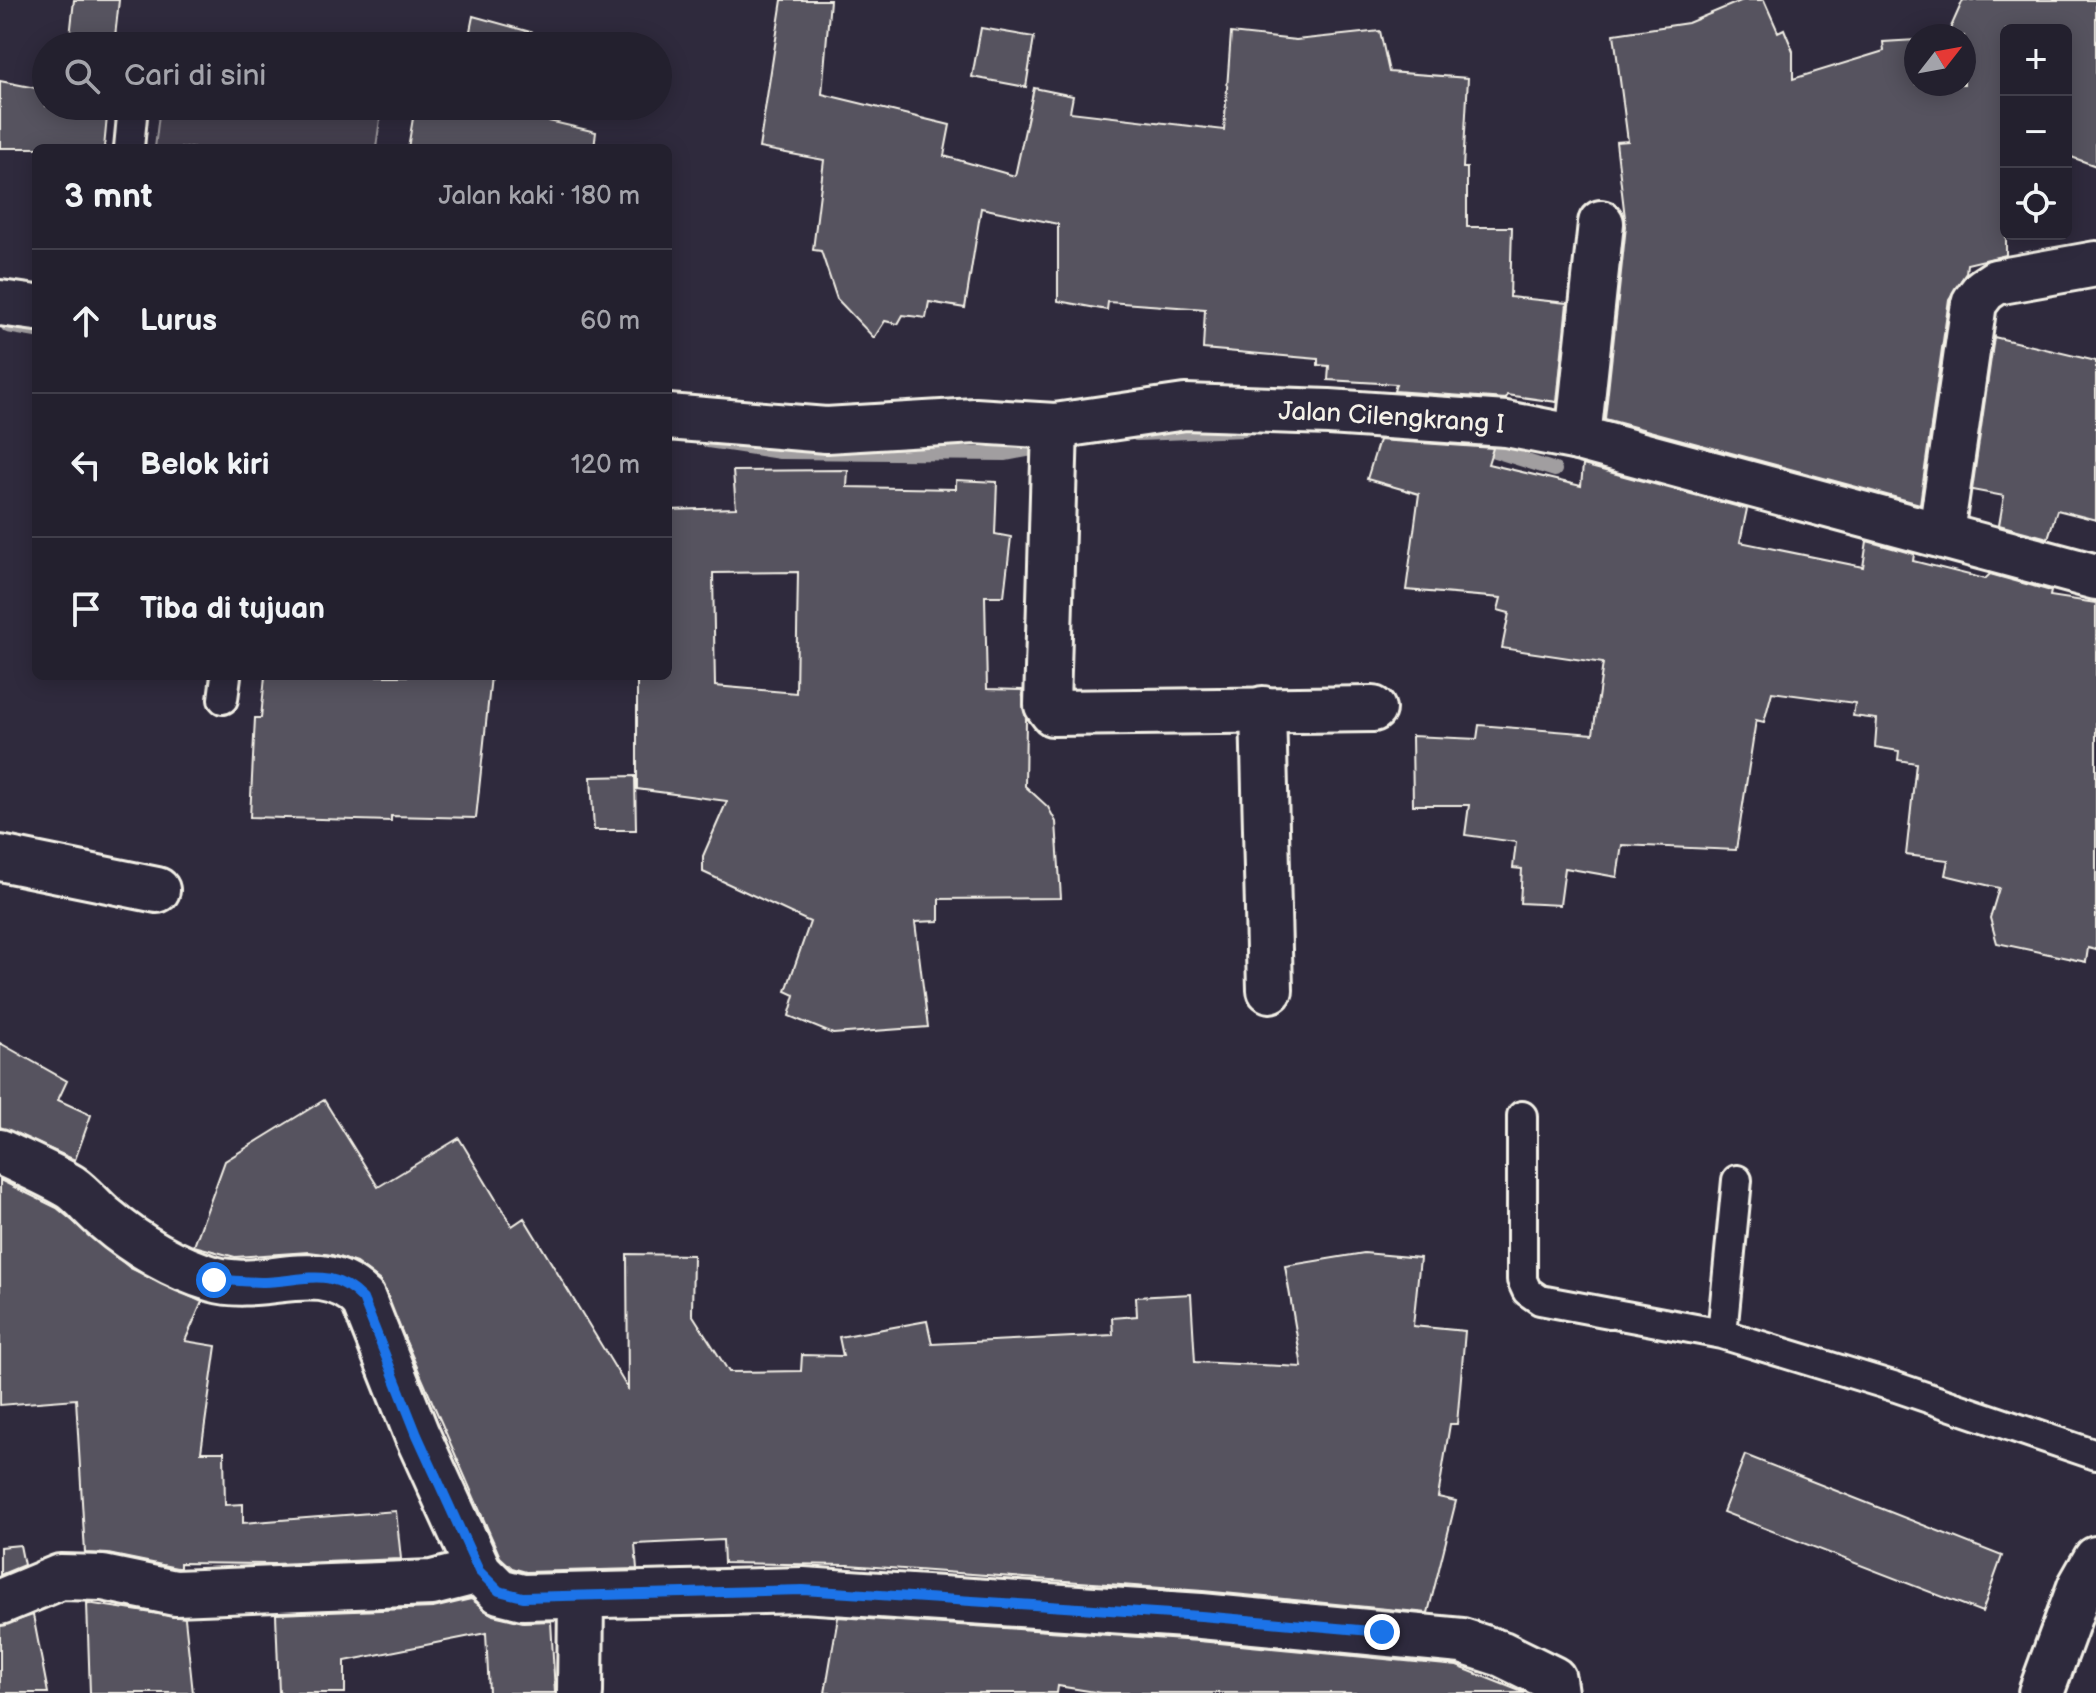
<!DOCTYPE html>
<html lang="id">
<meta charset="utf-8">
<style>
body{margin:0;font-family:"Balsamiq Sans",sans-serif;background:#2f2d3a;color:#f1f3f6}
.controls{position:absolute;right:24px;top:24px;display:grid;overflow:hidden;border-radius:12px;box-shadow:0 4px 20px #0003}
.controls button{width:72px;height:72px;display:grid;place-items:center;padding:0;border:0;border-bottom:2px solid #403e4a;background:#23202e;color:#f1f3f6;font:40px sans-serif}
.compass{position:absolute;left:1904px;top:24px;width:72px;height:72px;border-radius:50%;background:#23202e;box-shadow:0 4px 20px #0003;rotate:59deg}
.stop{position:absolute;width:24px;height:24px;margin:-18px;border:6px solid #1a73e8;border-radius:50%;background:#fff}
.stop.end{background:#1a73e8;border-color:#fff;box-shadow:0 2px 8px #0008}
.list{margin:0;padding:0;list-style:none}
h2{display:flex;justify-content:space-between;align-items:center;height:104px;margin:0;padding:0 32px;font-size:34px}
h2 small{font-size:26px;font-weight:400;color:#a3a3aa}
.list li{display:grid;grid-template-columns:52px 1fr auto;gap:24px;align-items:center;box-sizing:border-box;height:144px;padding:0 32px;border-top:2px solid #403e4a}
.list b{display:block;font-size:30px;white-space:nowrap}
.list em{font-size:26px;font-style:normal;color:#a3a3aa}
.icon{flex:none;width:44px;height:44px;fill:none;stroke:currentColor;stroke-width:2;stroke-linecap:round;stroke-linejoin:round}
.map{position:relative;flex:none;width:2096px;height:1693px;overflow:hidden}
.search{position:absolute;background:#23202e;box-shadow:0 4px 20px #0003;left:32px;top:32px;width:640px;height:88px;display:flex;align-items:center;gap:20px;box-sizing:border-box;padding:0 28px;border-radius:44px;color:#a3a3aa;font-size:30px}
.panel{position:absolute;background:#23202e;box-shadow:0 4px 20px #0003;left:32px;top:144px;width:640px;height:536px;border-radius:12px}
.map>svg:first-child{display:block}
</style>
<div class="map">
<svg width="2096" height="1693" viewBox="0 0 2096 1693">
<rect width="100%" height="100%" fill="#2f2a3d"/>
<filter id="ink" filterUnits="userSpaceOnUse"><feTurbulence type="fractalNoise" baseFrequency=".0125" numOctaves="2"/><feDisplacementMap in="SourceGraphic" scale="16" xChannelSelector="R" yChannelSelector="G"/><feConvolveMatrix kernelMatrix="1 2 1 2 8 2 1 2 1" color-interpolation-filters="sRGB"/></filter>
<g filter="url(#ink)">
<path fill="#454050" stroke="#9c989c" stroke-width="2" d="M 160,106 L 340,106 L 381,112 L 376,148 L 155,148 Z"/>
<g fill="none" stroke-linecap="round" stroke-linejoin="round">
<path stroke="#a19ea0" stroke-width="14" d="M 8,326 L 36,331
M 1137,434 L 1244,430
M 1460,440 L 1555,470
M 708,441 L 780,452 L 1005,454 L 1043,447"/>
</g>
<path fill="#56525f" stroke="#f4f1e8" stroke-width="2" fill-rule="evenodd" d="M 74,0 L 119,0 L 114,46 L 69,46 Z
M 782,0 L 830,0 L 822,94 L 950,125 L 944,156 L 1015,176 L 1034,88 L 1073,96 L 1070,112 L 1224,130 L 1231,33 L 1296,40 L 1380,31 L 1389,72 L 1468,78 L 1463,168 L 1467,168 L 1467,227 L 1512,227 L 1510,297 L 1567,303 L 1557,402 L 1507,395 L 1506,399 L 1394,391 L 1396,384 L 1328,380 L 1329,366 L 1318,365 L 1318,359 L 1203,349 L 1205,309 L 1108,302 L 1107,310 L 1058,301 L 1058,224 L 981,208 L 965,308 L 929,302 L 926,318 L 903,315 L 898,324 L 885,321 L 874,338 L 837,299 L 821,251 L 813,250 L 824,160 L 759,148 Z
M 1743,0 L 1764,0 L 1778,32 L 1784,29 L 1793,51 L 1793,79 L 1884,51 L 1883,42 L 1916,40 L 1916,84 L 1964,84 L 1964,36 L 1947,36 L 1963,0 L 2096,0 L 2096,166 L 2066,155 L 2066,30 L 2006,30 L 2006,255 L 1967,264 L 1966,273 L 1949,299 L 1920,504 L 1605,419 L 1626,226 L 1616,142 L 1628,141 L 1614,34 L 1688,23 Z
M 473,16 L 534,33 L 531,46 L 467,46 Z
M 981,28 L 1034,37 L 1026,87 L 972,77 Z
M 0,81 L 46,90 L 46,106 L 108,106 L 104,148 L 0,148 Z
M 415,106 L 521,106 L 519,114 L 596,132 L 594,148 L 408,148 Z
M 1994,337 L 2096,361 L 2096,520 L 2057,510 L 2048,538 L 1999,525 L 2004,496 L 1972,490 Z
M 1379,440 L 1493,448 L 1488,464 L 1581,486 L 1583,465 L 1747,509 L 1740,542 L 1863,567 L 1867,541 L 1914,554 L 1913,561 L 1985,579 L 1990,574 L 2051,591 L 2050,596 L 2096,603 L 2096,950 L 2088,948 L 2086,962 L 1997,943 L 1990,918 L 1999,888 L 1945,875 L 1948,860 L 1906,855 L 1916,763 L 1898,760 L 1899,751 L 1875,747 L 1877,719 L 1853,716 L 1855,703 L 1772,692 L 1764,722 L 1756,720 L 1736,850 L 1622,845 L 1617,877 L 1565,868 L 1560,905 L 1520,903 L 1522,869 L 1513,868 L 1516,842 L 1465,835 L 1469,805 L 1413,805 L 1412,736 L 1477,739 L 1479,725 L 1593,734 L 1603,663 L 1502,648 L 1509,613 L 1498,610 L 1501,598 L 1406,590 L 1419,494 L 1367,479 Z
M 848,470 L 847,487 L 956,489 L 956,480 L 997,482 L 995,534 L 1011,537 L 1004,596 L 985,596 L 987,689 L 1022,690 L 1026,719 L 1025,786 L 1048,807 L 1056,822 L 1061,898 L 939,899 L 939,921 L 915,922 L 928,1027 L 833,1034 L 789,1016 L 795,995 L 786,991 L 810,922 L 703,872 L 703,856 L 727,801 L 637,789 L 637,676 L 668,676 L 668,510 L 736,508 L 733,471 ZM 798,572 L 796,693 L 715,686 L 713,573 Z
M 265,676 L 491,676 L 476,818 L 391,816 L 391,821 L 250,817 L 255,718 L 261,718 Z
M 635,776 L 636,830 L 594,830 L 591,777 Z
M 0,1043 L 67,1081 L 58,1100 L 91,1115 L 75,1160 L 0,1127 Z
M 324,1100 L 378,1187 L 459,1138 L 512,1226 L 524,1218 L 628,1389 L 627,1254 L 693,1255 L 692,1314 L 729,1372 L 801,1371 L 802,1355 L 843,1356 L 839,1337 L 927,1321 L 932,1344 L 1113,1335 L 1112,1318 L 1137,1316 L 1136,1297 L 1191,1294 L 1195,1362 L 1302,1367 L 1285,1266 L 1364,1253 L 1420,1258 L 1413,1326 L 1465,1331 L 1457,1424 L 1450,1424 L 1438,1497 L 1456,1501 L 1428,1613 L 1203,1591 L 848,1565 L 724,1563 L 723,1540 L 635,1544 L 637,1569 L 526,1572 L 512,1568 L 500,1557 L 379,1280 L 356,1263 L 332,1255 L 309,1252 L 235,1257 L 194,1246 L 225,1161 Z
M 0,1180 L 57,1208 L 130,1268 L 202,1302 L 185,1341 L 216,1346 L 201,1452 L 224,1452 L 225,1505 L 243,1504 L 243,1523 L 396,1511 L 401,1559 L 274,1564 L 180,1563 L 180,1568 L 177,1568 L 108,1554 L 85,1553 L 76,1399 L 0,1405 Z
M 1745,1455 L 2002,1556 L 1982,1612 L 1723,1512 Z
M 20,1545 L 24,1565 L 0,1575 L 0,1547 Z
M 471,1599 L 493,1615 L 523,1622 L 551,1621 L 555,1693 L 489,1693 L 486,1633 L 345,1661 L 345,1693 L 279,1693 L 276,1614 L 433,1608 Z
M 87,1603 L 185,1618 L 193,1693 L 90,1693 Z
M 33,1615 L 48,1693 L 0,1693 L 0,1626 Z
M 838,1617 L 1199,1641 L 1457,1666 L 1525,1693 L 1101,1693 L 1058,1686 L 1057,1693 L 825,1693 Z"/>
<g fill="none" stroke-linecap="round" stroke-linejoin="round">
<defs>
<path id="service" d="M 129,148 L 133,106
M 223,699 L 226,676
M 1522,1116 L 1522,1280 L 1527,1291 L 1540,1300 L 1722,1334 L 1896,1387 L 2096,1455
M 1722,1334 L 1737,1180"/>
<g id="minor">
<path d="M 0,303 L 36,308"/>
<path id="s1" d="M 668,417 L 826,430 L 975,421 L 1055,426 L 1185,407 L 1329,412 L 1506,424 L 1578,438 L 2096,577"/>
<path d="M 1055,426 L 1047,705 L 1053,713 L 1373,709"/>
<path d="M 1578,438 L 1601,223"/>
<path d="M 1941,533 L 1974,303 L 1984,290 L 1996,282 L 2096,264"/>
<path d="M 1263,709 L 1270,990"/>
<path d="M 0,858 L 157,890"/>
<path d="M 0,1152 C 23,1163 49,1174 71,1187 C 84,1196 94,1210 107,1220 C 136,1245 175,1268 213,1279 C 265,1294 320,1255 363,1299 L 417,1435 L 479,1571 L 499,1591 L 523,1597 L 803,1590 L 1201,1616 L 1462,1641 L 1502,1654 L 1553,1679 L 1555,1693"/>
<path d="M 0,1602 L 60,1577 L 103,1578 L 175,1593 L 432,1583 L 479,1571"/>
<path d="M 580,1693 L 581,1597"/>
<path d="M 2041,1693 L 2080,1587 L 2096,1559"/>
</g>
</defs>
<use href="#service" stroke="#f4f1e8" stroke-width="34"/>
<use href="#minor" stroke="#f4f1e8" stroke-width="50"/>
<use href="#service" stroke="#2f2a3d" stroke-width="28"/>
<use href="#minor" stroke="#2f2a3d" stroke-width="44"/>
</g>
</g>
<g fill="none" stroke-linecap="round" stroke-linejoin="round" filter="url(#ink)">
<path stroke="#1a73e8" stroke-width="10" d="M 214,1280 C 231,1280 248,1282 264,1282 C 305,1281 330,1265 363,1299 L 417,1435 L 479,1571 L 499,1591 L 523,1597 L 803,1590 L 1201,1616 L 1382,1632"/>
</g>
<g text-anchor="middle" stroke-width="8" stroke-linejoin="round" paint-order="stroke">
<g font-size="26" fill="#f4f1e8" stroke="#2f2a3d">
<text dy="9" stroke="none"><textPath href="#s1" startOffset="726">Jalan Cilengkrang I</textPath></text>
</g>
</g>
</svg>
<div class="controls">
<button>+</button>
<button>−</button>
<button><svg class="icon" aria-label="locate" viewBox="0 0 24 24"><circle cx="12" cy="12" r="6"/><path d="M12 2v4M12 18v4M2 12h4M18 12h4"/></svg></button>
</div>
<svg class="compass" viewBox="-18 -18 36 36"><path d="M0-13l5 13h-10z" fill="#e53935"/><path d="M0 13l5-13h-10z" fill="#a3a3aa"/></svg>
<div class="stop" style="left:214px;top:1280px"></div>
<div class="stop end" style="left:1382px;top:1632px"></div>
<div class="search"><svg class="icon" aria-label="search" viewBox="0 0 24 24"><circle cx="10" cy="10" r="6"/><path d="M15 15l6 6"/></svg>Cari di sini</div>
<section class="panel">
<h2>3 mnt<small>Jalan kaki · 180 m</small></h2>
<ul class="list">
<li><svg class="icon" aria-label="ahead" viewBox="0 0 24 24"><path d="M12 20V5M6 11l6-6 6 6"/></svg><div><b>Lurus</b></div><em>60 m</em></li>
<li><svg class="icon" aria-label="left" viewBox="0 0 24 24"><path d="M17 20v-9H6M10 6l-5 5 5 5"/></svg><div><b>Belok kiri</b></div><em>120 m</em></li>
<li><svg class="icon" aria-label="arrive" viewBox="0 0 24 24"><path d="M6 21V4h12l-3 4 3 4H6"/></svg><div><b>Tiba di tujuan</b></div></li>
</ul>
</section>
</div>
